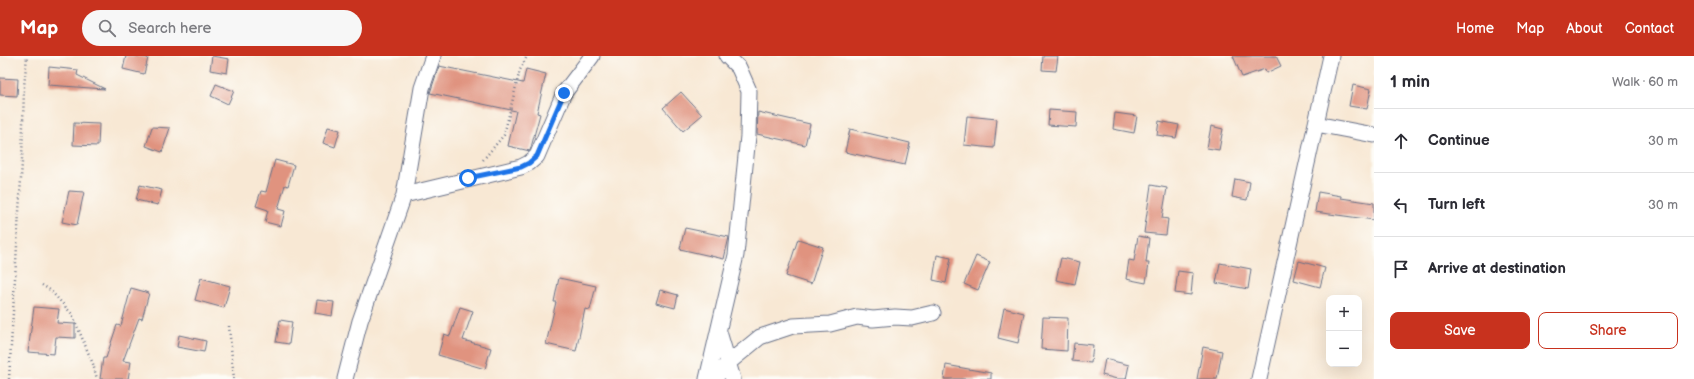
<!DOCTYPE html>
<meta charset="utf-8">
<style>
body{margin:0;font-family:"Balsamiq Sans",sans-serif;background:#f7f7f7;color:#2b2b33}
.controls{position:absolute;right:12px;bottom:12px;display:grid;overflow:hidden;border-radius:8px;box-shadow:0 4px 16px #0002}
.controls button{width:36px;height:36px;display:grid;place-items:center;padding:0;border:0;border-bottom:1px solid #e1e1e2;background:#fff;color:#2b2b33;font:20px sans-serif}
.stop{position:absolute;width:12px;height:12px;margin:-9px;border:3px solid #1a73e8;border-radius:50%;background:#fff}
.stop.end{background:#1a73e8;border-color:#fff;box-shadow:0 1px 4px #0008}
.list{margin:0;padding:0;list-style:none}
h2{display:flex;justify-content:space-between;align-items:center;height:52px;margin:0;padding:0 16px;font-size:17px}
h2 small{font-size:13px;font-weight:400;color:#7c7c81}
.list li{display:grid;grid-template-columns:26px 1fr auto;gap:12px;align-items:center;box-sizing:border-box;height:64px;padding:0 16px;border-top:1px solid #e1e1e2}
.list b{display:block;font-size:15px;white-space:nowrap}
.list em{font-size:13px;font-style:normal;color:#7c7c81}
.actions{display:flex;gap:8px;padding:12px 16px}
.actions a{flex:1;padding:9px 0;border:1px solid #c8321e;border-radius:8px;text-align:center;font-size:14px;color:#c8321e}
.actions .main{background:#c8321e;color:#fff}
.icon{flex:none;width:22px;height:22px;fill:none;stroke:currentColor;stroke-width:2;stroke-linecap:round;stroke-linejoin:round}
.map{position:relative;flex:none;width:1374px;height:323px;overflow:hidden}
header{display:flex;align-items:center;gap:24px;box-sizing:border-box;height:56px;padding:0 20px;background:#c8321e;color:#fff}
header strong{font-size:19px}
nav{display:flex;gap:22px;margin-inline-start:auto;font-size:14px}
.search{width:280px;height:36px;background:#f7f7f7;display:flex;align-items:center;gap:10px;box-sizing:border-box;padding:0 14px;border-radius:22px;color:#7c7c81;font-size:15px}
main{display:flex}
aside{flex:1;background:#fff}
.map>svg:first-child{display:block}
</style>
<header>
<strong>Map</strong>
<div class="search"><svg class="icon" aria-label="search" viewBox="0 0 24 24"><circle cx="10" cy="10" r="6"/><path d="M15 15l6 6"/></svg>Search here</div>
<nav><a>Home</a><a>Map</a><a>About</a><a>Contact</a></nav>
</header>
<main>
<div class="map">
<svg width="1374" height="323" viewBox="0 0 1374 323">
<rect width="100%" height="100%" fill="#fdfcf7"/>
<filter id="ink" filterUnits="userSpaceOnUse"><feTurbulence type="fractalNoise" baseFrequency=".025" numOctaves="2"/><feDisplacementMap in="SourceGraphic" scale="8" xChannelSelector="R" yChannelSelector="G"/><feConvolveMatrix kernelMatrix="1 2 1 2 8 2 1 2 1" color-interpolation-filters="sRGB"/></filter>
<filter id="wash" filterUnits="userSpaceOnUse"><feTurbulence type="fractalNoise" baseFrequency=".012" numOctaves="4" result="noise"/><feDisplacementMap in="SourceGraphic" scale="16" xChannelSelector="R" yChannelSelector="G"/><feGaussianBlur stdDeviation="0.9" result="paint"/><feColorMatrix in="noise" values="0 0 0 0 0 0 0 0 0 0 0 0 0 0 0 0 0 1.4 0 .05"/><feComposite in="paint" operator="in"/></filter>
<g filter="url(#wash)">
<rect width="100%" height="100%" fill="#f8e8d4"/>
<g id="blocks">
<path fill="#e0937f" d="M 126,0 L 138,0 L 148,2 L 144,18 L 123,13 Z
M 212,0 L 229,3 L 227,17 L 210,14 Z
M 1043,0 L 1058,0 L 1056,15 L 1042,14 Z
M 1233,0 L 1276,0 L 1281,10 L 1266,17 L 1265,13 L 1242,21 Z
M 439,10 L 523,27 L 526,13 L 546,18 L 537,57 L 540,58 L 530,95 L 508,90 L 516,55 L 430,37 Z
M 49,11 L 78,14 L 77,19 L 105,33 L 48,29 Z
M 0,22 L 18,23 L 17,40 L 0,39 Z
M 216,28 L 234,35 L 228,48 L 211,40 Z
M 1353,29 L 1371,33 L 1367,53 L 1349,50 Z
M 681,36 L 702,59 L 683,75 L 663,52 Z
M 1049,54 L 1077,56 L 1076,71 L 1048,69 Z
M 758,56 L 810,68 L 805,89 L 757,78 Z
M 1115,57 L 1137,60 L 1134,77 L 1113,73 Z
M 967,60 L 997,63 L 994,92 L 964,89 Z
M 1159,65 L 1179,69 L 1176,82 L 1157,79 Z
M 74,67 L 99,68 L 98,90 L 73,89 Z
M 1211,70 L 1223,73 L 1219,94 L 1207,92 Z
M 152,71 L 170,72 L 162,96 L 146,90 Z
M 328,71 L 340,74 L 335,91 L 323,87 Z
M 850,73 L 910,87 L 905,109 L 845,96 Z
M 275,104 L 294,109 L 288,130 L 285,129 L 278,153 L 285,155 L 281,170 L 265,166 L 268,154 L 256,150 L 261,135 L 266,136 Z
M 1235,123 L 1250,126 L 1247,144 L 1232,141 Z
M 140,129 L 162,134 L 158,149 L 136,144 Z
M 1151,129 L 1167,132 L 1162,162 L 1168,163 L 1166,179 L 1144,177 Z
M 69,135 L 84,136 L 77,169 L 62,166 Z
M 1318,136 L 1341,140 L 1341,142 L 1374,147 L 1374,164 L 1315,156 Z
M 685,172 L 729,181 L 724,203 L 680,193 Z
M 1138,180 L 1149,182 L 1146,207 L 1149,207 L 1146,227 L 1126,223 L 1129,204 L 1134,205 Z
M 798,183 L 823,191 L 811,228 L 786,220 Z
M 937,199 L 951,202 L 946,227 L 933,224 Z
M 976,200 L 990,206 L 978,234 L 964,228 Z
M 1061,202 L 1080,206 L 1075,228 L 1056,224 Z
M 1299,205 L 1325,212 L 1320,231 L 1294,224 Z
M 1220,207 L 1251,213 L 1248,233 L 1216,227 Z
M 1178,215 L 1193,217 L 1191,239 L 1175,237 Z
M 201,222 L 230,230 L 224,252 L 195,244 Z
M 559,222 L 596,230 L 590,254 L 585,253 L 576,295 L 546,288 L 556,246 L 554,246 Z
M 131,232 L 149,237 L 142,263 L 139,262 L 123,305 L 131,306 L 128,323 L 100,323 L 103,302 L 106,302 L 117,269 L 121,270 Z
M 660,234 L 678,239 L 675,252 L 656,247 Z
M 317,244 L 334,246 L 332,260 L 315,257 Z
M 34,251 L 59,253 L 57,267 L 75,268 L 75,282 L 56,281 L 54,298 L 28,296 Z
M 460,251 L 473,255 L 463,284 L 491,292 L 485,313 L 438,299 L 444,278 L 450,280 Z
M 1004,252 L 1024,257 L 1018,287 L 998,282 Z
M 1043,261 L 1068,262 L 1067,295 L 1041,293 Z
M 280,264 L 292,266 L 289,288 L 276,286 Z
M 179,279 L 206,285 L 204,296 L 177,291 Z
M 1074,287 L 1093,289 L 1091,307 L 1072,305 Z
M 1203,291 L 1222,295 L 1217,323 L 1197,323 Z
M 1105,303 L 1129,309 L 1126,323 L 1117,323 L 1102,319 Z
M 946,309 L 991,317 L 991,323 L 944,323 Z"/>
</g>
</g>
<g filter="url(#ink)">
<use href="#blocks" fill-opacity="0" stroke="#687087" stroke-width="1"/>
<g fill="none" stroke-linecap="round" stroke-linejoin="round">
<defs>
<path id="street" d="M 1316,68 L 1374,79
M 404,139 L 521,111 L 529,107 L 537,100 L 564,37 L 592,0
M 719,276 L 733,323
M 345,323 L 360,265 L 404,139 L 422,32 L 433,0
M 707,323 L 736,199 L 748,80 L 749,35 L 739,12 L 727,0
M 714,323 L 727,308 L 760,281 L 793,270 L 830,268 L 857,261 L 873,263 L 895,261 L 912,262 L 933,257
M 1259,323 L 1331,0"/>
</defs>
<use href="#street" stroke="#687087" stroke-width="17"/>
<path stroke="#687087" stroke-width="2.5" stroke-dasharray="1 3" stroke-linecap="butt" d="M 483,104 L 504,79 L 520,14 L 527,0
M 42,229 L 50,234 L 72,258 L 93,308 L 97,323
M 229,270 L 234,323
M 9,323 L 22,106 L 24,31 L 27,0"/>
<use href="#street" stroke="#fff" stroke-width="15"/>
</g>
</g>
<g fill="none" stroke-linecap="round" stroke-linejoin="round" filter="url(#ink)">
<path stroke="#1a73e8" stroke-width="5" d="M 468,122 L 521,111 L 529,107 L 537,100 L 564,37"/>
</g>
</svg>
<div class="controls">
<button>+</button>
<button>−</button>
</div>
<div class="stop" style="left:468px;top:122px"></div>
<div class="stop end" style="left:564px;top:37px"></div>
</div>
<aside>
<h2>1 min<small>Walk · 60 m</small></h2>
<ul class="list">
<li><svg class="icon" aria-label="ahead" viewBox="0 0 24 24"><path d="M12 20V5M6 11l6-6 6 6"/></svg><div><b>Continue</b></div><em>30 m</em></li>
<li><svg class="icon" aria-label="left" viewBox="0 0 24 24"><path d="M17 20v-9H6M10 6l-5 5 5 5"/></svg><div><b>Turn left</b></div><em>30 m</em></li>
<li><svg class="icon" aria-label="arrive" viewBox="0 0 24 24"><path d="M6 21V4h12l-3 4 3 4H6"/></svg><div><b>Arrive at destination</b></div></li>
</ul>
<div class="actions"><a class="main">Save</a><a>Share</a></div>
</aside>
</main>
